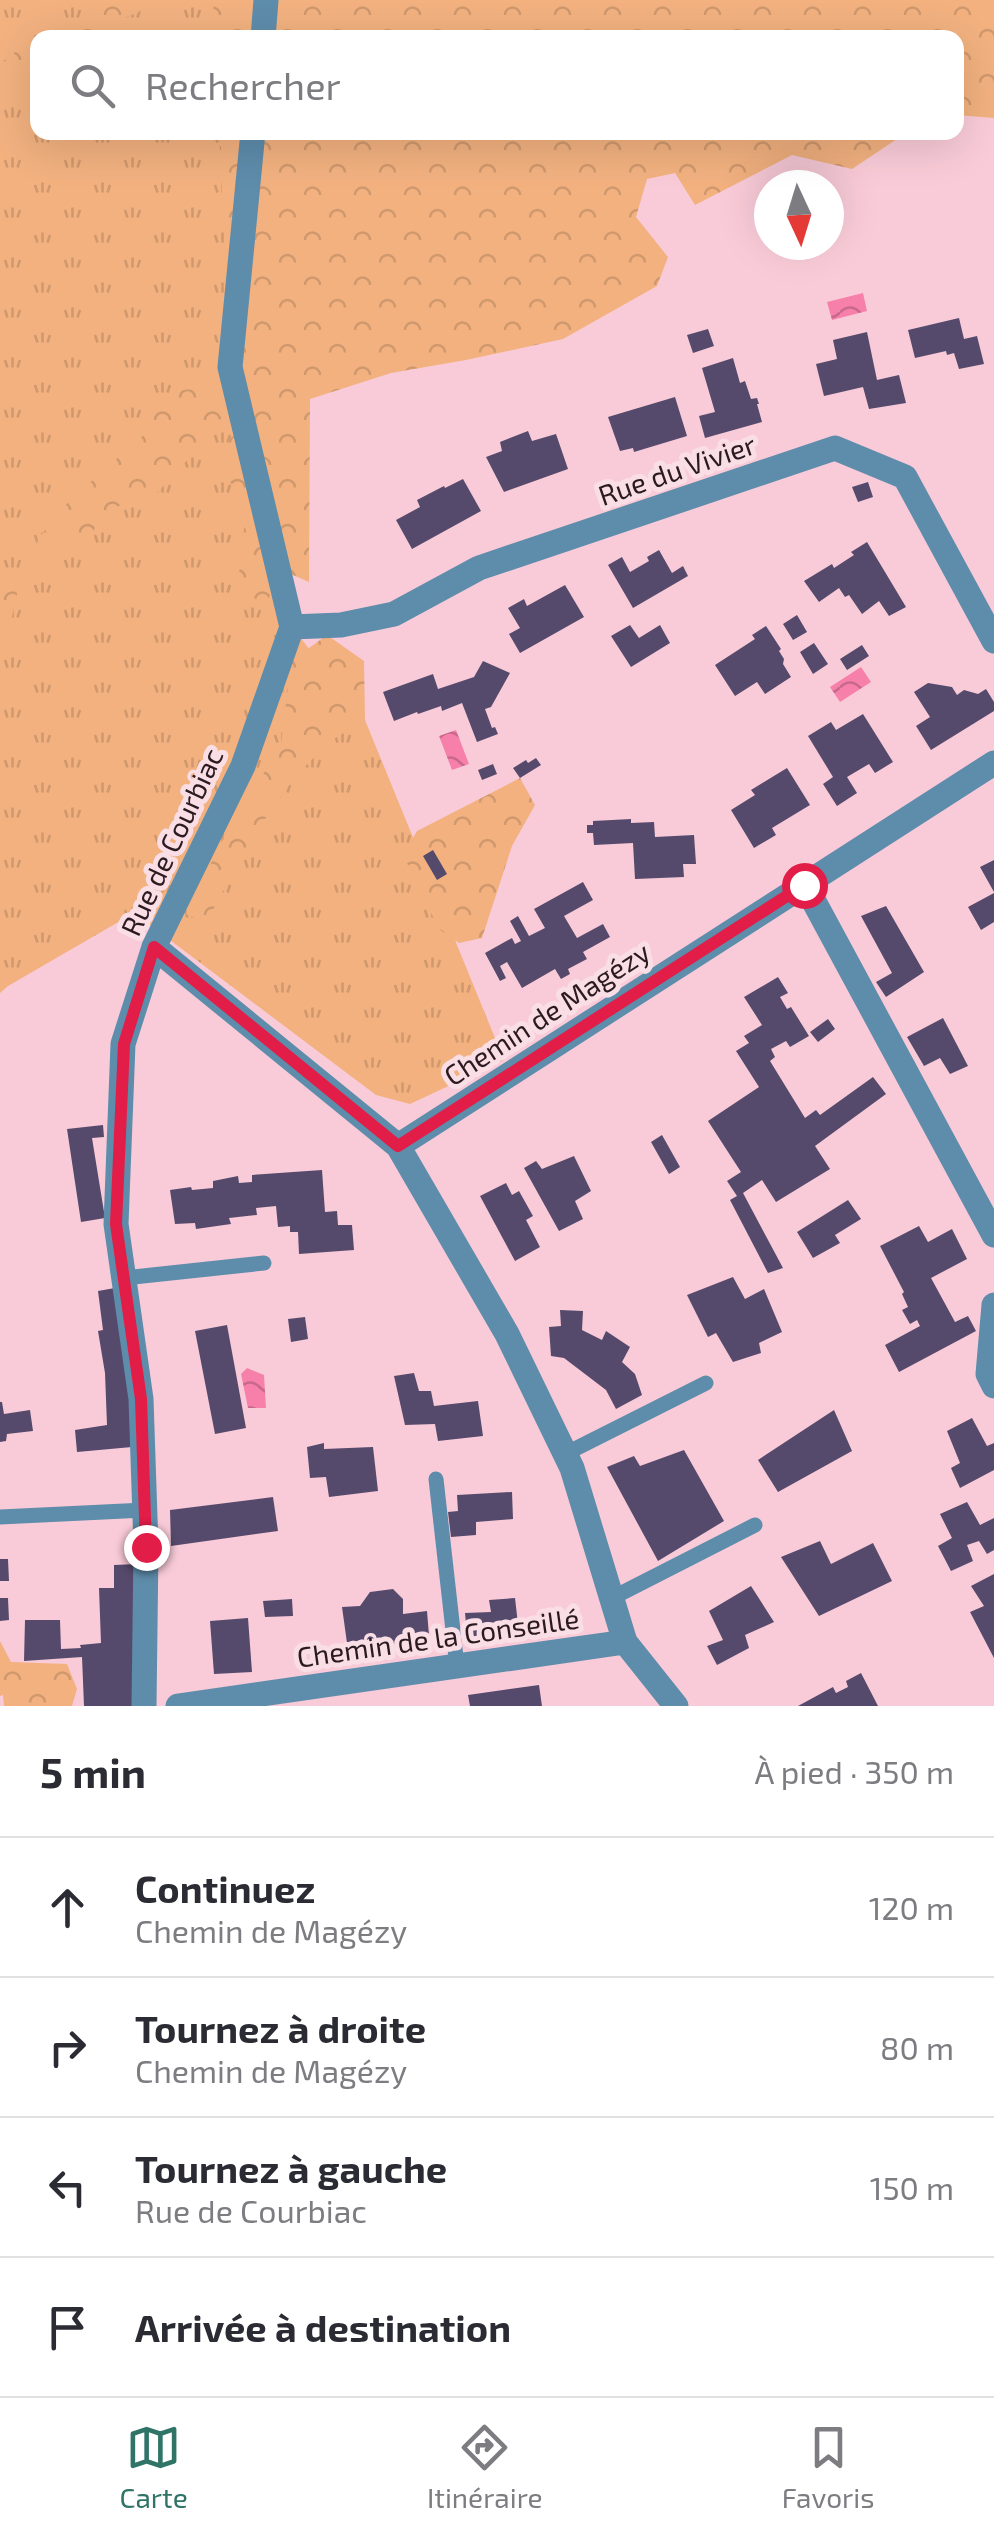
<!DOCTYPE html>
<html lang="fr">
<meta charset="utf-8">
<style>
body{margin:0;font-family:"Exo 2",sans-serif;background:#f2f2f3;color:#2b2b33}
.compass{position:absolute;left:754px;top:170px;width:90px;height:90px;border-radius:50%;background:#fff;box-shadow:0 10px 40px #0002;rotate:176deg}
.stop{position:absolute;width:30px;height:30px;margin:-22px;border:8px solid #e11d48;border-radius:50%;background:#fff}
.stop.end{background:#e11d48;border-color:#fff;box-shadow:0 2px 10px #0008}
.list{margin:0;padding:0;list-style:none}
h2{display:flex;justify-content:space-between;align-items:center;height:130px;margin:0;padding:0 40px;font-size:42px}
h2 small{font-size:32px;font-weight:400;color:#7c7c81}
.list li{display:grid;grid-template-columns:65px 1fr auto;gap:30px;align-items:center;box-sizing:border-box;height:140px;padding:0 40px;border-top:2px solid #e1e1e2}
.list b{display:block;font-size:38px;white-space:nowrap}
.list p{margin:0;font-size:32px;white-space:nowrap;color:#7c7c81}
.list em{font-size:32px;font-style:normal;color:#7c7c81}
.icon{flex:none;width:55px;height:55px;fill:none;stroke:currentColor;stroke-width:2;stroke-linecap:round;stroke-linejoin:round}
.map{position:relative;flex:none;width:994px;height:1706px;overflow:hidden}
.search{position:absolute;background:#fff;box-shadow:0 10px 40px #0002;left:30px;right:30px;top:30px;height:110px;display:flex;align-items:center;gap:25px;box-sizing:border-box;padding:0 35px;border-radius:20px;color:#7c7c81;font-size:38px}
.sheet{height:690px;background:#fff}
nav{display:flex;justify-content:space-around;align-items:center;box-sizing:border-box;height:140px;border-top:2px solid #e1e1e2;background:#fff;font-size:28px;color:#7c7c81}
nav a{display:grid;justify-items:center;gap:5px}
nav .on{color:#307467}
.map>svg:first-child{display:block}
</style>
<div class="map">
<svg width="994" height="1706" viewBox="0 0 994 1706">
<defs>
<pattern id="grass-tufts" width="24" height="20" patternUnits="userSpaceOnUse" patternTransform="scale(2.5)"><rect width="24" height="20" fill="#f2b17f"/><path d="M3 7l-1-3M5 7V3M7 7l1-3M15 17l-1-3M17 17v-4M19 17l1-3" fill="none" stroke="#d0986d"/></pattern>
<pattern id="forest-crowns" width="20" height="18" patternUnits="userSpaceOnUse" patternTransform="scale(2.5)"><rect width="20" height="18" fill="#f2b17f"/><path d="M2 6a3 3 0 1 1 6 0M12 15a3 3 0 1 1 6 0" fill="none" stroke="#d0986d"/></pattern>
<pattern id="water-waves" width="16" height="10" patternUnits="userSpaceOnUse" patternTransform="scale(2.5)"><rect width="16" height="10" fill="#f780aa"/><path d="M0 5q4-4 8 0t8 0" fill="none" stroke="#c8688a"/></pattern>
</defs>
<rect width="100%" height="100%" fill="#f9cbd8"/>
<path fill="url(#grass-tufts)" d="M 0,0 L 266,0 L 263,37 L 38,38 L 38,132 L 253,133 L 292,627 L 365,720 L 504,1060 L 410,1104 L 376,1095 L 134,913 L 8,986 L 0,993 Z"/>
<path fill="url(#forest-crowns)" d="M 113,0 L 165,0 L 83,37 L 38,38 Z
M 213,0 L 994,0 L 994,118 L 957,115 L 956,38 L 215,37 Z
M 38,38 L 37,70 L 0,79 L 0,66 L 24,44 Z
M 219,133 L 906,133 L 852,169 L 792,155 L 695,205 L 675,173 L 647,179 L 636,217 L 668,257 L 657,286 L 563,339 L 466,360 L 391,373 L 310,399 L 309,582 L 279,569 L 280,576 L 264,607 L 238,582 L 245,521 L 236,485 L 223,481 L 229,439 L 245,428 L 238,409 L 214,423 L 191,456 L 158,492 L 105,511 L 92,533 L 36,557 L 38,539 L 69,501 L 154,426 L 154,410 L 174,406 L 178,390 L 199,389 L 231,371 Z
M 16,575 L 17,595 L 10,625 L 0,626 L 0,581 Z
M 327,635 L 364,661 L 365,720 L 329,742 L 296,776 L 252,837 L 206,923 L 186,914 L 221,843 L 281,745 L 291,661 Z
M 520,778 L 535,805 L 512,846 L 482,938 L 459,943 L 439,929 L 403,855 L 417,831 Z
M 0,1641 L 11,1662 L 67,1664 L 77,1689 L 72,1706 L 4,1706 L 3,1695 L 0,1696 Z"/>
<path fill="url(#water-waves)" d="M 863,293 L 867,311 L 832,320 L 827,302 Z
M 861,667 L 871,682 L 840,702 L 830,687 Z
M 456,730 L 469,764 L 452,770 L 439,736 Z
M 247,1368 L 264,1375 L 266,1408 L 248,1408 L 241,1374 Z"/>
<path fill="#554a6c" d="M 959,318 L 964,339 L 977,336 L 984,364 L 959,369 L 954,353 L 947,355 L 946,351 L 915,358 L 908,330 Z
M 708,329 L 714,346 L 693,353 L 687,335 Z
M 867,332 L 877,380 L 899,375 L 906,403 L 869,409 L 863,387 L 824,396 L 816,364 L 837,359 L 833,340 Z
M 733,358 L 740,383 L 745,381 L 751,399 L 757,398 L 759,404 L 757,404 L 762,422 L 705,438 L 699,416 L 715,412 L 702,368 Z
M 675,397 L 687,436 L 634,452 L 633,448 L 620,451 L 608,417 Z
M 528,431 L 532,441 L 556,434 L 568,469 L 504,492 L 486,457 L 502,451 L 500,442 Z
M 463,479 L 481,511 L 412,549 L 396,520 L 420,507 L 417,500 L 444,486 L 445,488 Z
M 868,482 L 873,497 L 858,502 L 852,487 Z
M 867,542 L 906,607 L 889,616 L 879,601 L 862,614 L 849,595 L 845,597 L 839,588 L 819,602 L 804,581 L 832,564 L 834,568 L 854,555 L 851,552 Z
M 659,550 L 672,573 L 683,566 L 688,576 L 633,608 L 608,565 L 622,557 L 630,572 L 649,561 L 647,557 Z
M 565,585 L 584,617 L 520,653 L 509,634 L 520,628 L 508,608 L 524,599 L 527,606 Z
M 797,615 L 807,632 L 793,640 L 783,624 Z
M 630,625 L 639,638 L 660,625 L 670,643 L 631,667 L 611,636 Z
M 766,626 L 781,649 L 779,651 L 784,659 L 783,664 L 791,677 L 765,694 L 757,682 L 735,696 L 715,665 L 755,639 L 752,635 Z
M 814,643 L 828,664 L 813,674 L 800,652 Z
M 862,645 L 869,656 L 847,670 L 840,659 Z
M 483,661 L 510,673 L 491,707 L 485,709 L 492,728 L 495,727 L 498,734 L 477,742 L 462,703 L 442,711 L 441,706 L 418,714 L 417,712 L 394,721 L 383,692 L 433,674 L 438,689 L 474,677 Z
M 928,683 L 952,687 L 957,695 L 964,690 L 978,694 L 986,689 L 994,702 L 994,711 L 931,750 L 916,726 L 930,717 L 914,692 Z
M 863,714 L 893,762 L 875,773 L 869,764 L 847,777 L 857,793 L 837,806 L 823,784 L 833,777 L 808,736 L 831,722 L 836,730 Z
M 536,758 L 541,765 L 520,778 L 513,768 L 526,760 L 528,763 Z
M 493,764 L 497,774 L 482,780 L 478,770 Z
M 787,768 L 810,805 L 772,828 L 776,835 L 754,848 L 731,810 L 755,795 L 751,790 Z
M 631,819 L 631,823 L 654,822 L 655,837 L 694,835 L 696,864 L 683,864 L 684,877 L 635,879 L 633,843 L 594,845 L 593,833 L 587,833 L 587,825 L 593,825 L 593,821 Z
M 433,850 L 447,874 L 437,880 L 423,856 Z
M 994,860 L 994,892 L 980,867 Z
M 583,882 L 593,900 L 564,916 L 577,938 L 603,924 L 610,937 L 583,952 L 587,959 L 568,969 L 570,974 L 561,979 L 555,969 L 522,988 L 507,962 L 500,966 L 506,978 L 500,981 L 485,953 L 512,938 L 515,944 L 521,941 L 510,921 L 518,916 L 529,936 L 545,928 L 534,909 Z
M 994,893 L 994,922 L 981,930 L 968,907 Z
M 886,906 L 924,972 L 886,997 L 876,982 L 892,973 L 861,916 Z
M 778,977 L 788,993 L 780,997 L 787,1009 L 791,1007 L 809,1036 L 790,1047 L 786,1041 L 771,1049 L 775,1057 L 770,1061 L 805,1118 L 816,1110 L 820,1115 L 873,1077 L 886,1094 L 815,1146 L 830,1169 L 776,1202 L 762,1180 L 743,1193 L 783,1268 L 768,1273 L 730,1200 L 737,1196 L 727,1181 L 741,1172 L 708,1121 L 759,1087 L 736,1051 L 749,1043 L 744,1036 L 762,1025 L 744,997 Z
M 943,1018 L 968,1066 L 950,1074 L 940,1058 L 924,1066 L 907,1037 Z
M 828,1019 L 835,1029 L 818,1042 L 810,1032 Z
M 103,1125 L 104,1137 L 92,1138 L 105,1218 L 81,1222 L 67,1129 Z
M 662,1135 L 680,1167 L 669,1174 L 651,1142 Z
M 574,1156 L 591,1191 L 575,1201 L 583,1219 L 559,1231 L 524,1168 L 536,1161 L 542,1169 Z
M 322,1170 L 325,1212 L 337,1211 L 338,1225 L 352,1225 L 354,1250 L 299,1254 L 298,1232 L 290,1232 L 290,1226 L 278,1227 L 276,1206 L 256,1208 L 257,1215 L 229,1218 L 231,1224 L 196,1229 L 195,1223 L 175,1224 L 170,1190 L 191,1187 L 192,1190 L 213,1188 L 213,1181 L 238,1176 L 239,1183 L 252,1182 L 252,1175 Z
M 506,1183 L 512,1195 L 519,1191 L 533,1216 L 526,1220 L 540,1247 L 515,1261 L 480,1196 Z
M 848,1200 L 861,1219 L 835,1235 L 840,1243 L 813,1258 L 797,1232 Z
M 919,1226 L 928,1242 L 952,1229 L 967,1259 L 931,1278 L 955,1322 L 968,1316 L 976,1331 L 899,1372 L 885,1345 L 920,1326 L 917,1320 L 910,1324 L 902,1310 L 908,1307 L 902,1294 L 904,1292 L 880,1246 Z
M 733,1277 L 745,1299 L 764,1289 L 782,1332 L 759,1343 L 761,1353 L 733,1362 L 716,1333 L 708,1337 L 687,1295 Z
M 115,1288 L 129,1373 L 132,1447 L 77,1452 L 75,1430 L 107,1425 L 105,1373 L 98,1331 L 103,1330 L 98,1291 Z
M 560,1310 L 583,1311 L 582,1330 L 602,1340 L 606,1331 L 630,1347 L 622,1362 L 635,1374 L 642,1395 L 616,1409 L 606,1390 L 564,1358 L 551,1356 L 549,1327 L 561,1326 Z
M 305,1317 L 308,1339 L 291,1342 L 288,1319 Z
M 227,1325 L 246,1428 L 215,1434 L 195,1331 Z
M 414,1373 L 419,1391 L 431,1391 L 434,1406 L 478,1401 L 483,1436 L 438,1441 L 435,1424 L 405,1425 L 394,1376 Z
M 0,1402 L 2,1402 L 4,1414 L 30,1410 L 33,1431 L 7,1434 L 6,1441 L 0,1442 Z
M 834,1410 L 852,1451 L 778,1492 L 758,1460 Z
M 972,1418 L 987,1446 L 994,1443 L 994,1470 L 960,1488 L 951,1468 L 960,1463 L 947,1431 Z
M 324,1443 L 324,1449 L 373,1447 L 378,1491 L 329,1497 L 326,1477 L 310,1478 L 307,1447 Z
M 684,1450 L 724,1521 L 658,1561 L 607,1467 L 634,1456 L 640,1466 Z
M 512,1492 L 513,1519 L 476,1522 L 476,1535 L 451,1537 L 448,1512 L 458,1511 L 457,1495 Z
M 273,1497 L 278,1531 L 171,1546 L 170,1510 Z
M 967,1502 L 980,1525 L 994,1518 L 994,1550 L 987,1554 L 979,1541 L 967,1545 L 973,1561 L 951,1571 L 938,1546 L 952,1538 L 940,1514 Z
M 820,1541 L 831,1564 L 873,1543 L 892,1581 L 819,1616 L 781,1557 Z
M 0,1559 L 8,1559 L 9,1581 L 0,1581 Z
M 137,1564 L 138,1706 L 84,1706 L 82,1657 L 24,1661 L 25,1620 L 60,1620 L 61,1649 L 81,1648 L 80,1645 L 101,1643 L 99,1588 L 114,1588 L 114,1565 Z
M 994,1574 L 994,1658 L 970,1612 L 984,1606 L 971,1586 Z
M 751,1586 L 774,1622 L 745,1635 L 749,1648 L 717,1665 L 707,1646 L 723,1640 L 709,1611 Z
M 393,1589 L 403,1599 L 403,1614 L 427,1611 L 430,1648 L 410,1650 L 409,1643 L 379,1646 L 377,1639 L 347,1643 L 342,1607 L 360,1606 L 370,1592 Z
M 0,1598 L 8,1598 L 9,1620 L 0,1621 Z
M 515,1598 L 519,1633 L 495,1635 L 496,1640 L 468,1644 L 465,1613 L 491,1612 L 489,1600 Z
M 292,1599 L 293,1616 L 265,1617 L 263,1601 Z
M 248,1618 L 252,1672 L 214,1674 L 210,1621 Z
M 861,1673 L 878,1706 L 798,1706 L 833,1687 L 836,1693 L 848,1687 L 846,1681 Z
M 539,1685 L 542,1706 L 470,1706 L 468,1695 Z"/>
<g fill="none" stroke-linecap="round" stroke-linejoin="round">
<path stroke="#5e8cab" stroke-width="15" d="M 124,1278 L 264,1263
M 565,1454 L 706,1383
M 436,1479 L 457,1666
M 0,1517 L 145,1510
M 612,1598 L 755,1525"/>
<path stroke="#5e8cab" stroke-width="25" d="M 263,38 L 266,0
M 292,627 L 341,625 L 394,614 L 479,568 L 835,448 L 905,477 L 994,641
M 805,885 L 994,1235
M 154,947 L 398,1146 L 507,1334 L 572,1468 L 625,1642 L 676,1706
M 398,1146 L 994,763
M 994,1305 L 988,1374 L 994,1386
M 144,1706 L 146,1547 L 141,1399 L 116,1224 L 123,1044 L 154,947 L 243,766 L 292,627 L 230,367 L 253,132
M 178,1706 L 625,1642"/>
</g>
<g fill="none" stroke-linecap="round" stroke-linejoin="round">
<path stroke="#e11d48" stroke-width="12" d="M 146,1547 L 141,1399 L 116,1224 L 124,1044 L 154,947 L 398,1146 L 804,885"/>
</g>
<g text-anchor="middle" stroke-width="10" stroke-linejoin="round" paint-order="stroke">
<g font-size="28" fill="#2b1b20" stroke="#fadee6">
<text transform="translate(677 470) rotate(-19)" y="10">Rue du Vivier</text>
<text transform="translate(172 842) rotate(-65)" y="10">Rue de Courbiac</text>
<text transform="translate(547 1014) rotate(-33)" y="10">Chemin de Magézy</text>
<text transform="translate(438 1638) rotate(-8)" y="10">Chemin de la Conseillé</text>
</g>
</g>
</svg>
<svg class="compass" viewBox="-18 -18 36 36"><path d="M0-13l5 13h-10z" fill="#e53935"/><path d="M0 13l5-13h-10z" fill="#7c7c81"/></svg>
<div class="stop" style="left:804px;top:885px"></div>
<div class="stop end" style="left:146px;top:1547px"></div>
<div class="search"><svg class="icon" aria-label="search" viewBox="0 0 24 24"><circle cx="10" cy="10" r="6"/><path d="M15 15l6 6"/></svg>Rechercher</div>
</div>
<section class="sheet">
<h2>5 min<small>À pied · 350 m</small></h2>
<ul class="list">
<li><svg class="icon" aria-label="ahead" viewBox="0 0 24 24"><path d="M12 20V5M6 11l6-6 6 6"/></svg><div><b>Continuez</b><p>Chemin de Magézy</p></div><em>120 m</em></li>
<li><svg class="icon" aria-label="right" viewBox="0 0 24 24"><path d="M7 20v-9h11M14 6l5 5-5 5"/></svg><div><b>Tournez à droite</b><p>Chemin de Magézy</p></div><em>80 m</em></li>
<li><svg class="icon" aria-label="left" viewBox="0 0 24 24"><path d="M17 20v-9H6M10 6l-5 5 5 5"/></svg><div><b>Tournez à gauche</b><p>Rue de Courbiac</p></div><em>150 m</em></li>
<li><svg class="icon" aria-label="arrive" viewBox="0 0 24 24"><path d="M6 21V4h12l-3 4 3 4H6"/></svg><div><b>Arrivée à destination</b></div></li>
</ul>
</section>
<nav>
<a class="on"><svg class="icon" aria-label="map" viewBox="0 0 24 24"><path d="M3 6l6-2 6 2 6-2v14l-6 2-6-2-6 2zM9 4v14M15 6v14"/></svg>Carte</a>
<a><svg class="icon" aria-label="directions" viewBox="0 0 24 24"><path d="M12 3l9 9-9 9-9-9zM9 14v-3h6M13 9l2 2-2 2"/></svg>Itinéraire</a>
<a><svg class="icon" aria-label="saved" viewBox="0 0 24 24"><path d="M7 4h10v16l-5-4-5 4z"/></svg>Favoris</a>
</nav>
